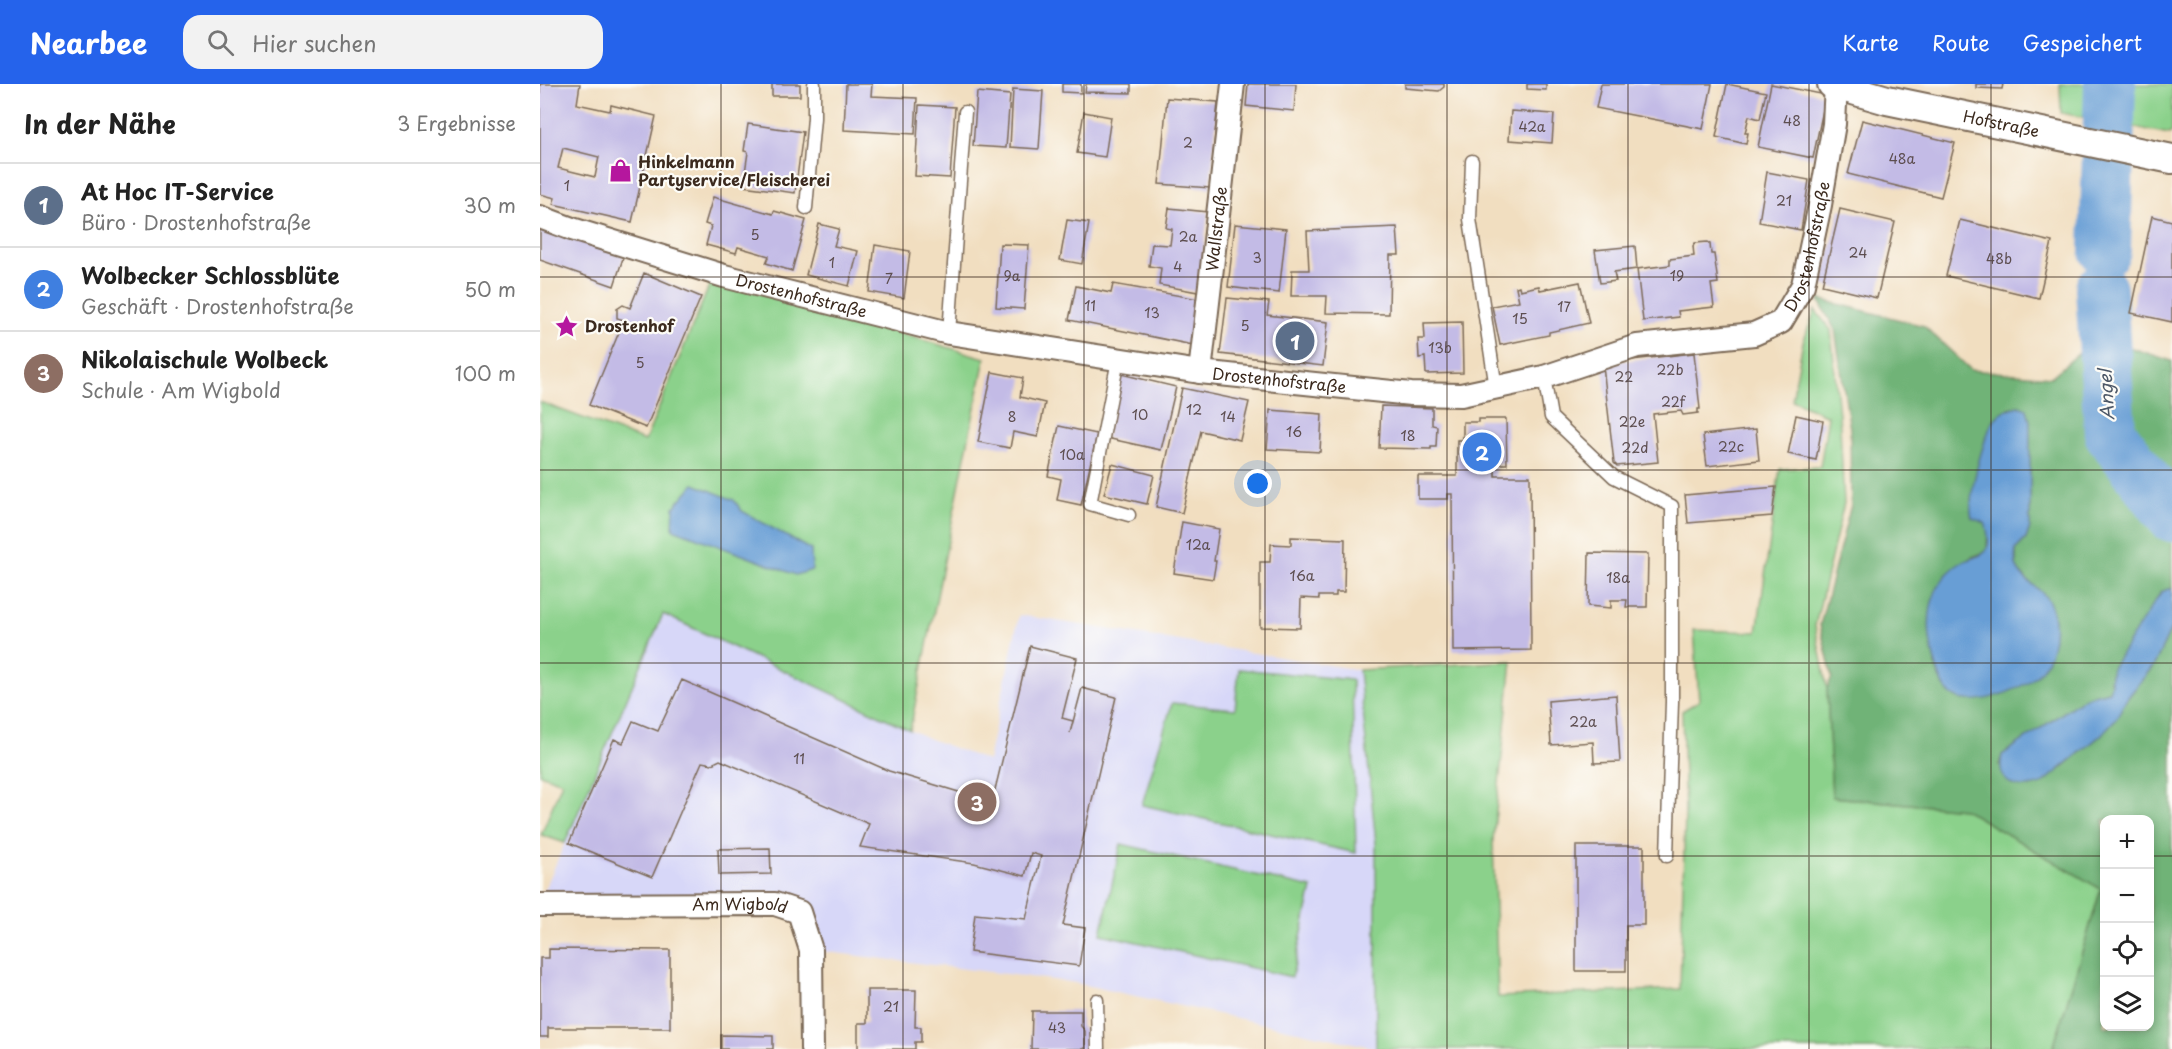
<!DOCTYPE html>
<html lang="de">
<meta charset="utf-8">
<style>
body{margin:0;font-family:"Playpen Sans",sans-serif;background:#f2f2f2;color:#222}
.controls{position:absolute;right:18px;bottom:18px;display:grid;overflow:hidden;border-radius:12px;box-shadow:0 3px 9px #0003}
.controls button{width:54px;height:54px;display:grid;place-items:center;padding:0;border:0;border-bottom:2px solid #e0e0e0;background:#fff;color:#222;font:30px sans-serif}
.you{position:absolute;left:718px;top:400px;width:21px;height:21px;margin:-15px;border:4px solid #fff;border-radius:50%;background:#1a73e8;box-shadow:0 0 0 9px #1a73e833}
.badge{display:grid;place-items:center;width:39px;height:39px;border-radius:50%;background:#2563eb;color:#fff;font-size:20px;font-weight:700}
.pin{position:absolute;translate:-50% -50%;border:3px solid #fff;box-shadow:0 2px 6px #0006}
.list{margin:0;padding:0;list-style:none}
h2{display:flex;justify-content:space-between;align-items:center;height:78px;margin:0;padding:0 24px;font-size:26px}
h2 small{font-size:20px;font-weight:400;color:#767676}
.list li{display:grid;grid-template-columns:39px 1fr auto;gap:18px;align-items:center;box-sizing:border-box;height:84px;padding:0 24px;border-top:2px solid #e0e0e0}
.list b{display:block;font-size:22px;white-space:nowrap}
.list p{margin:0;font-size:20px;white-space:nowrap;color:#767676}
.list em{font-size:20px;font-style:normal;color:#767676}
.icon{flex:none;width:33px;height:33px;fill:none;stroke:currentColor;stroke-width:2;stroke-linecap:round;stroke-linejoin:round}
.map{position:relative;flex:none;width:1632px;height:965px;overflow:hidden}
header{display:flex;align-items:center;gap:36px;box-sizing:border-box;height:84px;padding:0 30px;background:#2563eb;color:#fff}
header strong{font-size:28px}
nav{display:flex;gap:33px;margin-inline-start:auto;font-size:21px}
.search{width:420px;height:54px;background:#f2f2f2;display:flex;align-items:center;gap:15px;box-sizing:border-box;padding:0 21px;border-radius:18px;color:#767676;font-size:22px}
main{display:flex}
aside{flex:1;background:#fff}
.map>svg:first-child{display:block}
</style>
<header>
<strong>Nearbee</strong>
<div class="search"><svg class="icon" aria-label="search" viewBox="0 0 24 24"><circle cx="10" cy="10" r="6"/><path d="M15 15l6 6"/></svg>Hier suchen</div>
<nav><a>Karte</a><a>Route</a><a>Gespeichert</a></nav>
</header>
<main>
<aside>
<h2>In der Nähe<small>3 Ergebnisse</small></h2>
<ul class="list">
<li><span class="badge" style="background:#5c6f8a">1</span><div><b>At Hoc IT-Service</b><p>Büro · Drostenhofstraße</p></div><em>30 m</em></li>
<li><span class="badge" style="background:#3f7fe0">2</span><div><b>Wolbecker Schlossblüte</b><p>Geschäft · Drostenhofstraße</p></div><em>50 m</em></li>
<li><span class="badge" style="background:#8d6e63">3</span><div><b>Nikolaischule Wolbeck</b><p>Schule · Am Wigbold</p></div><em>100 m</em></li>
</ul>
</aside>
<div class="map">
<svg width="1632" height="965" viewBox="0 0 1632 965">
<rect width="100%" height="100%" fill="#fdfcf7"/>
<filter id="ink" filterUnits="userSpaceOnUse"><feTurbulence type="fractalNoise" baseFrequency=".0167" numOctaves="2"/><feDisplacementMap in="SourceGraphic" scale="12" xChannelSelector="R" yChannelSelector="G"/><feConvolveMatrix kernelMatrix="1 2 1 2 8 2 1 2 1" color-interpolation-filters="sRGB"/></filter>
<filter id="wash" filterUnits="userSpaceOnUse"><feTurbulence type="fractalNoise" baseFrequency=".008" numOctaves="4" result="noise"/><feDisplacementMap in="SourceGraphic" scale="24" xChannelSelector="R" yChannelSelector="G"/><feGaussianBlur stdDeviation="1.35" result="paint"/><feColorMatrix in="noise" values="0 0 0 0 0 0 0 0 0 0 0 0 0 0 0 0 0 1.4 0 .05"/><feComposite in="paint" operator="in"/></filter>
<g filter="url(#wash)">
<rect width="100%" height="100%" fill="#f1dec0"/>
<path fill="#d7d7f8" d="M 123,530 L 390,655 L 448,677 L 479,531 L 819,586 L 836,760 L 836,964 L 531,898 L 271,866 L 259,828 L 0,817 Z"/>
<path fill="#8bd18b" stroke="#637e54" stroke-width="1.5" d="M 1520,0 L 1632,0 L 1632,48 L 1629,50 L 1521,29 Z
M 172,195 L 445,274 L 370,646 L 123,530 L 25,759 L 1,751 L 22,698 L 0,690 L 0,318 L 105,357 Z
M 1275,226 L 1291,246 L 1300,342 L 1304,419 L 1275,542 L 1287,604 L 1292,713 L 1424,725 L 1561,805 L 1513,965 L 836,965 L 836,760 L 819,586 L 972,577 L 953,756 L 958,913 L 1140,905 L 1145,730 L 1142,627 L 1159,617 L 1154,546 L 1217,548 L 1240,385 L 1280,383 L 1288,332 L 1252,316 L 1263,258 Z
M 699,585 L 812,596 L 816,769 L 602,721 L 632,619 L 695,625 Z
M 581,760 L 772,804 L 752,893 L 561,850 Z"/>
<path fill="#70b377" stroke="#566e4a" stroke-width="1.5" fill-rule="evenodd" d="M 1278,215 L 1384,242 L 1431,286 L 1511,293 L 1558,253 L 1632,277 L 1632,505 L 1621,508 L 1573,584 L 1570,597 L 1572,601 L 1569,607 L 1546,613 L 1462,671 L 1459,681 L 1517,688 L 1561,651 L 1580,630 L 1582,622 L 1589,612 L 1614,581 L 1632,543 L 1632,965 L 1513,965 L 1561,805 L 1424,725 L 1292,713 L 1287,604 L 1292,593 L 1280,541 L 1311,421 L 1310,345 L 1295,246 ZM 1479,322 L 1490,337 L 1490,443 L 1486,455 L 1476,465 L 1476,481 L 1479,488 L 1485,493 L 1513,536 L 1512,564 L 1409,609 L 1395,581 L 1392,518 L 1406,491 L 1432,473 L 1443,469 L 1447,465 L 1448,445 L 1445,439 L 1438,384 L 1454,336 L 1461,329 L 1469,324 ZM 1564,736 L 1610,736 L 1610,942 L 1564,942 Z"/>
<path fill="#689ed5" stroke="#52647a" stroke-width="1.5" d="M 1479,322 L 1487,325 L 1490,337 L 1490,443 L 1486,455 L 1476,465 C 1475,472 1474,481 1479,487 C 1485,497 1498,503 1505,512 C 1516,523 1516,550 1512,564 C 1510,573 1503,586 1496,592 C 1480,607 1426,628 1408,608 C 1400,598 1396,582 1393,570 C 1385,538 1388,501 1419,480 C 1426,475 1437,474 1444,469 C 1451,464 1448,446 1445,439 L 1432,434 C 1426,416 1444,351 1455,335 C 1461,327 1469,324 1479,322 Z
M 154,400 L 194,416 L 202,427 L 271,466 L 272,486 L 256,491 L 133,445 L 134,423 Z
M 1628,505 L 1632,505 L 1632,543 L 1614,581 L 1589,612 L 1582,622 L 1580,630 L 1561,651 L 1502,700 C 1478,708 1455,700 1462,671 L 1546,613 L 1569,607 C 1573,599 1569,592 1572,584 L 1621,508 Z"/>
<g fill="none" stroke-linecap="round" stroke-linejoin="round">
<path stroke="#689ed5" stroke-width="52" d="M 1565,166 L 1570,0
M 1561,205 L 1570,349 L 1632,432"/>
</g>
<g id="blocks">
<path fill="#c3bbe6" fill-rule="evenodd" d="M 0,0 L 40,0 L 37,20 L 70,27 L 71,21 L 116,32 L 92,138 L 13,120 L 15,114 L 0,110 ZM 23,64 L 59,73 L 55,93 L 18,84 Z
M 232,0 L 260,0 L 260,12 L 232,12 Z
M 306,0 L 332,0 L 331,12 L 377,14 L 375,50 L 304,46 Z
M 522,0 L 541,0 L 541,9 L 522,8 Z
M 546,0 L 591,0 L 591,9 L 545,8 Z
M 708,0 L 756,0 L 754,27 L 706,22 Z
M 865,0 L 904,0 L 904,3 L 899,7 L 865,4 Z
M 987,0 L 1006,0 L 1006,6 L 987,5 Z
M 1061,0 L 1172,0 L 1163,45 L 1056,24 Z
M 1187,0 L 1226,8 L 1220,35 L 1209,32 L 1205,49 L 1208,49 L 1206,60 L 1176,53 Z
M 1231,0 L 1286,11 L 1273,74 L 1218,63 Z
M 1436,0 L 1463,0 L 1462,5 L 1436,4 Z
M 473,5 L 503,7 L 499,65 L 470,63 Z
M 437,8 L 470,11 L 466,64 L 433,62 Z
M 627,14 L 678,18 L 670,104 L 619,100 Z
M 379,21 L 415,23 L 410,94 L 375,92 Z
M 971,27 L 1014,30 L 1012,59 L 969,56 Z
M 544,28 L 571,33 L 565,73 L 537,69 Z
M 1322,36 L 1415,59 L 1401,113 L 1308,90 Z
M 208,40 L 263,48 L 255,109 L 203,102 L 208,68 L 204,67 Z
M 1227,88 L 1269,96 L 1261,146 L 1219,138 Z
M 173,113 L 233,130 L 234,127 L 266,136 L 252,187 L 226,179 L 229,172 L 198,163 L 196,169 L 166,161 L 171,142 L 165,140 Z
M 629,124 L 668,128 L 658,208 L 619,201 L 621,184 L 609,182 L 612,160 L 630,161 L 632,145 L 626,144 Z
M 1300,125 L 1355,138 L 1337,214 L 1282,201 Z
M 1612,132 L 1632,137 L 1632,238 L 1591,229 Z
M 527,136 L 549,139 L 542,180 L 520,176 Z
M 1420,136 L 1512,158 L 1499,214 L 1406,192 Z
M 0,139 L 85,168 L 74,202 L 0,176 Z
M 279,140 L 299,145 L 294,162 L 318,167 L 309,202 L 266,191 Z
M 695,140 L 746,145 L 739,209 L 688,203 Z
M 857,143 L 859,171 L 850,171 L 849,230 L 786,229 L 787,212 L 751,212 L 752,186 L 769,186 L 767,147 Z
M 1167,158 L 1170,160 L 1171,170 L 1174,170 L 1178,199 L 1171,200 L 1174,223 L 1138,227 L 1139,233 L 1103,237 L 1097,185 L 1130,181 L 1130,175 L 1154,172 L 1153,162 L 1155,159 Z
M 460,160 L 489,161 L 484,225 L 456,223 Z
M 335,161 L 370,167 L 364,214 L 329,208 Z
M 1095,162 L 1097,185 L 1074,188 L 1076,197 L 1060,199 L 1055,166 Z
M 104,189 L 161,213 L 106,344 L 49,321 L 84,236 L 77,234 L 77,225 L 83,221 L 90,224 Z
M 1040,198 L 1049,239 L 1009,248 L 1009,251 L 960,261 L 952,222 L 979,217 L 976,203 L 979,202 L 980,206 L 999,202 L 1000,206 Z
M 573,200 L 659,215 L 653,261 L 529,236 L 536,202 L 571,209 Z
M 687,214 L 729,218 L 727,231 L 788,238 L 783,282 L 680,270 Z
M 922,238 L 923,289 L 886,290 L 885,273 L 879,274 L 878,255 L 885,255 L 884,239 Z
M 1154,269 L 1160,325 L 1158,325 L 1158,329 L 1143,331 L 1141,327 L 1113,330 L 1118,378 L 1077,382 L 1074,379 L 1063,282 L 1065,279 Z
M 452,288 L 483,294 L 480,313 L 505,319 L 498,353 L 473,348 L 470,364 L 438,358 Z
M 581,290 L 636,303 L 621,366 L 566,354 Z
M 642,304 L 709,318 L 700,356 L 661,347 L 642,429 L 616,423 Z
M 841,322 L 892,324 L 892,341 L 897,342 L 896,363 L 891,363 L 891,365 L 839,364 Z
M 730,326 L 782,330 L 780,368 L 727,365 Z
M 1256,331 L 1283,337 L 1276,376 L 1248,370 Z
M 938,335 L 966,335 L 967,380 L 955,380 L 955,392 L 990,392 L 991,566 L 913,567 L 912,410 L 908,410 L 908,415 L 878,415 L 878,392 L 917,392 L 917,356 L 923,356 L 923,338 L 938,338 Z
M 519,342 L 557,350 L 541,421 L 517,416 L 521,395 L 508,392 Z
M 1216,345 L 1219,376 L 1167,382 L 1163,351 Z
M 572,380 L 614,391 L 607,420 L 564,410 Z
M 1236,403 L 1232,432 L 1148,439 L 1145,411 Z
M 642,438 L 679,445 L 674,477 L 676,477 L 673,495 L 634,489 Z
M 751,453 L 805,455 L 804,508 L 796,508 L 796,512 L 779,512 L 779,515 L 761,514 L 760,544 L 720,543 L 720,478 L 730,478 L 731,460 L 751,461 Z
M 1049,469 L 1108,470 L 1107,523 L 1086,523 L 1087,516 L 1071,516 L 1071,524 L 1048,522 Z
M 490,562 L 537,574 L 522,634 L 533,637 L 530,649 L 542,604 L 576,613 L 523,841 L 545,844 L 539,882 L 430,868 L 435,830 L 486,835 L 501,772 L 491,769 L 485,792 L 434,779 L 320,763 L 329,740 L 180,676 L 172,680 L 162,678 L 112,793 L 29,759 L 74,655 L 83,659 L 93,637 L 118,647 L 142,596 L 349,687 L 452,718 Z
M 1076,611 L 1080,678 L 1054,679 L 1053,658 L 1011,661 L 1008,617 Z
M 1036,762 L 1104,762 L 1104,841 L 1086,841 L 1086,887 L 1036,887 Z
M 230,764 L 231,790 L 179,791 L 178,765 Z
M 9,865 L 130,866 L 130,944 L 8,944 L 8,953 L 0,953 L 0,874 L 9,874 Z
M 327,906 L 376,906 L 375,943 L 381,943 L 381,958 L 375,958 L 375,965 L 318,965 L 318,939 L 327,939 Z
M 492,927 L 541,927 L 541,942 L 545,947 L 545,965 L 491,965 Z
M 181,951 L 233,952 L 233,965 L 181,965 Z"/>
</g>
</g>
<g filter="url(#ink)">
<use href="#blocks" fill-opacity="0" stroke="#7b6957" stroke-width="1.5"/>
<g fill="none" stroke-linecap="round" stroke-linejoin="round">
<defs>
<path id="service" d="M 932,77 L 930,135 L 956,304
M 266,124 L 274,34 L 274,0
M 409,249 L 425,28
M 578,276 L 550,420 L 589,431
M 1004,293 L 1011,333 L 1074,393 L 1132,422 L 1132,618 L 1127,772
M 557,916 L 558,965"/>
<g id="minor">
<path id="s1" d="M 0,133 L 32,145 L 184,192 L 409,249 L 660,288 L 871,310 L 921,311 L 1004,293 L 1097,262 L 1214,250 L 1241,238 L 1263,201 L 1280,121 L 1294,40 L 1296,0"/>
<path id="s2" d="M 660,288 L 693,0"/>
<path id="s3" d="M 0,821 L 235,820 L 259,828 L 271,866 L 272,965"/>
</g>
<g id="tertiary">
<path id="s4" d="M 1292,0 L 1347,16 L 1632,75"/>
</g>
</defs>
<use href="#service" stroke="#7b6957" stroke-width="15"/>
<use href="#minor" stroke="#7b6957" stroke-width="26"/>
<use href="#tertiary" stroke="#7b6957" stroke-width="32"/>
<use href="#service" stroke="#fff" stroke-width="12"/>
<use href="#minor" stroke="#fff" stroke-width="22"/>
<use href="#tertiary" stroke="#fff" stroke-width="28"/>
</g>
</g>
<path fill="none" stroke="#3b2a1e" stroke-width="1.5" stroke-opacity="0.55" d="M 181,0 L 181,965M 363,0 L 363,965M 544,0 L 544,965M 725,0 L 725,965M 907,0 L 907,965M 1088,0 L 1088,965M 1269,0 L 1269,965M 1451,0 L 1451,965M 0,193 L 1632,193M 0,386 L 1632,386M 0,579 L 1632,579M 0,772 L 1564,772M 1610,772 L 1632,772"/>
<defs>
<symbol id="shop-bare" viewBox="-9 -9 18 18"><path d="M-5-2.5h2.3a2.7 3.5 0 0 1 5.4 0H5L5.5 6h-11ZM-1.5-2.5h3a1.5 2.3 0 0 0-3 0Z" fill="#b5179e" stroke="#fdfcf7" stroke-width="2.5" paint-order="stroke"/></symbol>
<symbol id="sight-bare" viewBox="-9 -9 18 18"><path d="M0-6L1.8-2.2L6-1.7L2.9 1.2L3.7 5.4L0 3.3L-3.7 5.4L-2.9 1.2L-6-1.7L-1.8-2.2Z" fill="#b5179e" stroke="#fdfcf7" stroke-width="2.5" paint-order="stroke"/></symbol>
</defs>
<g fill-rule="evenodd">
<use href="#shop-bare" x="64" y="70" width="33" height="33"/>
<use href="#sight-bare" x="10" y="226" width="33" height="33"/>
</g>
<g text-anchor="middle" stroke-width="4.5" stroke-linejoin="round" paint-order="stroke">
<g font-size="14" fill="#5d4e50">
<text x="1252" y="42">48</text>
<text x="992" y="48">42a</text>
<text x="648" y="64">2</text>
<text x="1362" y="80">48a</text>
<text x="27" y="107">1</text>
<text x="1244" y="122">21</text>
<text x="215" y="156">5</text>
<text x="648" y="158">2a</text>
<text x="1318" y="174">24</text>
<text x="717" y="179">3</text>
<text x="1459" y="180">48b</text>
<text x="292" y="184">1</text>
<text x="638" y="188">4</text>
<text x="472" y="197">9a</text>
<text x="1137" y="197">19</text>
<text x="349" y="200">7</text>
<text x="550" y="227">11</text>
<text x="1024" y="228">17</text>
<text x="612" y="234">13</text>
<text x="980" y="240">15</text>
<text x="705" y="247">5</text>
<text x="900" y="269">13b</text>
<text x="100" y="284">5</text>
<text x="1130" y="291">22b</text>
<text x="1084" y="298">22</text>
<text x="1133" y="323">22f</text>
<text x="654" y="331">12</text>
<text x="600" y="336">10</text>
<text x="472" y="338">8</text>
<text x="688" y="338">14</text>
<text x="1092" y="343">22e</text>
<text x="754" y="353">16</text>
<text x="868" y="357">18</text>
<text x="1191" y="368">22c</text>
<text x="1095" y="369">22d</text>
<text x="532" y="376">10a</text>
<text x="658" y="466">12a</text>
<text x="762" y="497">16a</text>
<text x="1078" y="499">18a</text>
<text x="1043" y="643">22a</text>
<text x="259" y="680">11</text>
<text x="351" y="928">21</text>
<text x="517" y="949">43</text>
</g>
<g font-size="16" fill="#3b2a1e" stroke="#fdfcf7">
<text dy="6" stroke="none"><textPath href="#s4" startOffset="174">Hofstraße</textPath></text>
<text dy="6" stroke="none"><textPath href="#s2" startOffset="144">Wallstraße</textPath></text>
<text dy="6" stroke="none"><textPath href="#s1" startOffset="1353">Drostenhofstraße</textPath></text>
<text dy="6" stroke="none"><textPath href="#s1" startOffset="273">Drostenhofstraße</textPath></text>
<text dy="6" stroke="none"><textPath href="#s1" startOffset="759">Drostenhofstraße</textPath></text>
<text dy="6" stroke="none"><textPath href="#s3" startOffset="200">Am Wigbold</textPath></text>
</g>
<g font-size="16" font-weight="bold" fill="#3b2a1e" stroke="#fdfcf7" text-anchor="start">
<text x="98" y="84">Hinkelmann<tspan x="98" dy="18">Partyservice/Fleischerei</tspan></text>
<text x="45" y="248">Drostenhof</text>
</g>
<g font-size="18" font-style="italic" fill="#4d5867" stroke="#fdfcf7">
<text transform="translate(1567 311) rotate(-93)" y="6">Angel</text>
</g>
</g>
</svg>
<div class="controls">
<button>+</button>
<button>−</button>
<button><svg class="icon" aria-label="locate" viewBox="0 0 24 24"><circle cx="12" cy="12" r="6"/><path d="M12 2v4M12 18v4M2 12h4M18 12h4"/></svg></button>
<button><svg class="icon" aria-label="layers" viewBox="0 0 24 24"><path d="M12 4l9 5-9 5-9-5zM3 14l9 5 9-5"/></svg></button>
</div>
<div class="you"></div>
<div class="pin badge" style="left:755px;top:257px;background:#5c6f8a">1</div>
<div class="pin badge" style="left:942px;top:368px;background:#3f7fe0">2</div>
<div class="pin badge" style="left:437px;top:718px;background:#8d6e63">3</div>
</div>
</main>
